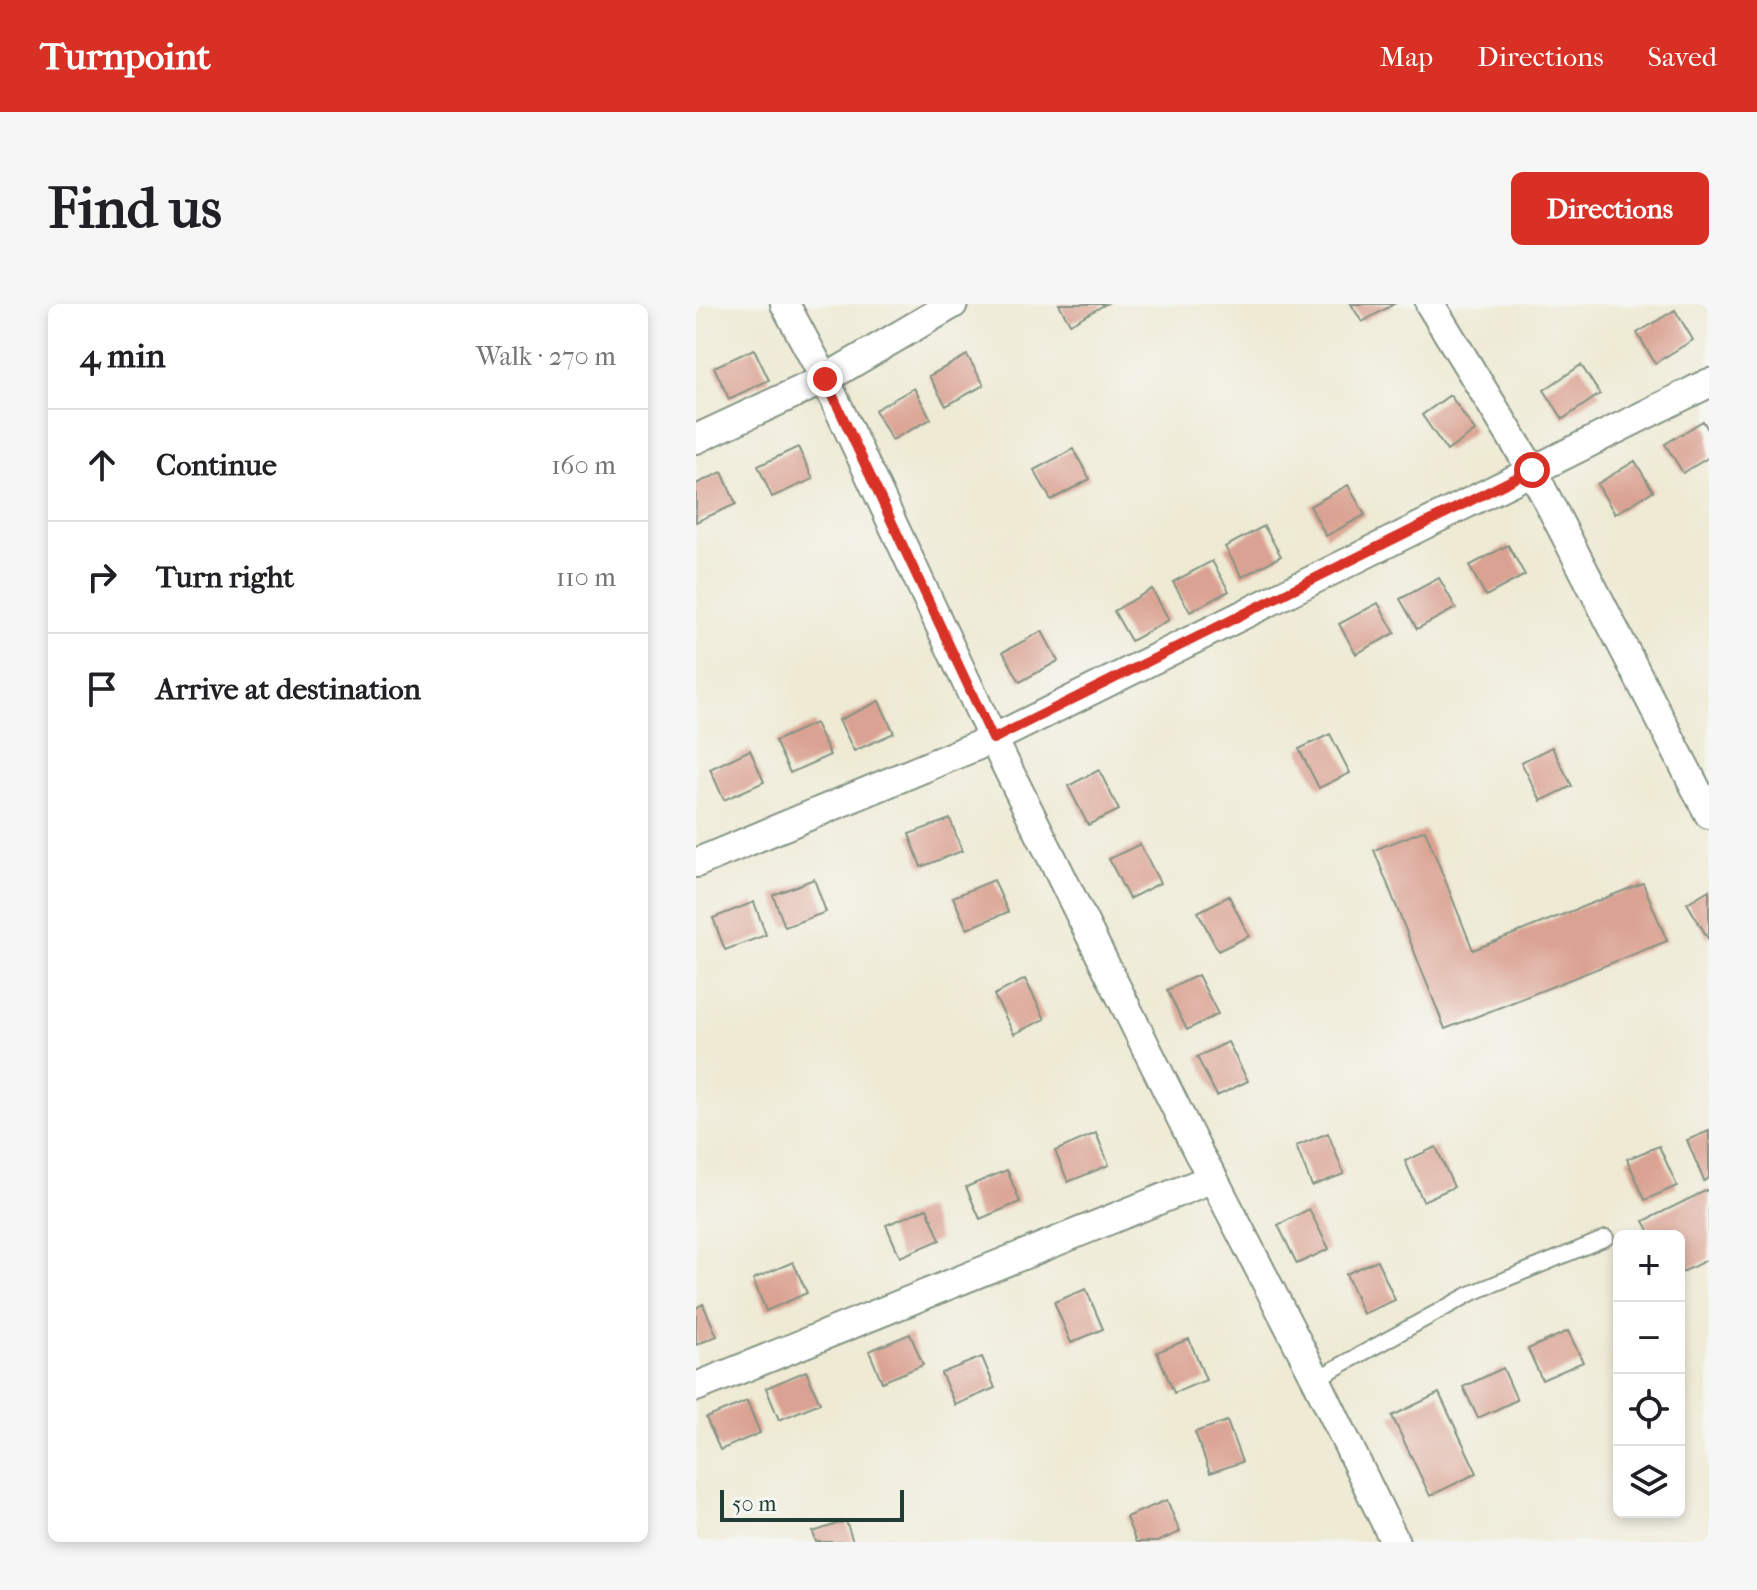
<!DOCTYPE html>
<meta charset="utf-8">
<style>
body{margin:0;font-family:"IM FELL French Canon",serif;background:#f6f6f6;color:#202124}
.controls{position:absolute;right:24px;bottom:24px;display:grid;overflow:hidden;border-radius:12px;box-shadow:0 4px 12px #0003}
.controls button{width:72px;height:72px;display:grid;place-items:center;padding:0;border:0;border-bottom:2px solid #e0e0e0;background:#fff;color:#202124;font:40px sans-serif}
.scale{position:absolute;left:24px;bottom:20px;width:184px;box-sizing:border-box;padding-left:8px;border:4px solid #1f3d34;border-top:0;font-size:22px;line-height:28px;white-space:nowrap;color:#1f3d34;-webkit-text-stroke:6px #f6f6f2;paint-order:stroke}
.stop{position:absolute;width:24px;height:24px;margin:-18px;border:6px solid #d93025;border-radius:50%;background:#fff}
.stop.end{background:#d93025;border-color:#fff;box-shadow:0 2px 8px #0008}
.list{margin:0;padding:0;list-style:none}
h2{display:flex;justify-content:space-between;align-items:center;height:104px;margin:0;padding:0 32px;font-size:34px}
h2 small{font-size:26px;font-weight:400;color:#757577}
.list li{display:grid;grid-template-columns:52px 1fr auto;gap:24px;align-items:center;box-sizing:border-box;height:112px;padding:0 32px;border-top:2px solid #e0e0e0}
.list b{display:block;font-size:30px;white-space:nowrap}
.list em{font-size:26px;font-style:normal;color:#757577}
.icon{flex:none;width:44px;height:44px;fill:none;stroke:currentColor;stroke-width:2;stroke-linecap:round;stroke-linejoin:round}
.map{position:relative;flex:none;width:1013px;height:1238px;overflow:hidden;border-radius:12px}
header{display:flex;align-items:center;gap:48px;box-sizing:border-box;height:112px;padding:0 40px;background:#d93025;color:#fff}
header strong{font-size:38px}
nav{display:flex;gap:44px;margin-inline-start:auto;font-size:28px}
.intro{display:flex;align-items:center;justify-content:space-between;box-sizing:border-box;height:192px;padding:0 48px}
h1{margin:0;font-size:56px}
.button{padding:20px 36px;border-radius:12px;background:#d93025;color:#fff;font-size:28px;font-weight:700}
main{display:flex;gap:48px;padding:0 48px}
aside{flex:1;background:#fff;border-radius:12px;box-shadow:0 4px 12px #0003}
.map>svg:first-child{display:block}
</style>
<header>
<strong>Turnpoint</strong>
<nav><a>Map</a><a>Directions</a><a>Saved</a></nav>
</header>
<div class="intro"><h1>Find us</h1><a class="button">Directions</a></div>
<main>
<aside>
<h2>4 min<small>Walk · 270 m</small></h2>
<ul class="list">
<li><svg class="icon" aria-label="ahead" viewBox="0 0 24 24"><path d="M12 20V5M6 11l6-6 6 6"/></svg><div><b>Continue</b></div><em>160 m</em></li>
<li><svg class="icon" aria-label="right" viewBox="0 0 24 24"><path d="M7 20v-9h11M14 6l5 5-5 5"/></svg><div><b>Turn right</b></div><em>110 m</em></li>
<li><svg class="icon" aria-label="arrive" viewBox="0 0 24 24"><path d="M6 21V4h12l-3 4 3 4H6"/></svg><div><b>Arrive at destination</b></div></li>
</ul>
</aside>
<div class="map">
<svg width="1013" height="1238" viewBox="0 0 1013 1238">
<rect width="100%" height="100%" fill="#f6f6f2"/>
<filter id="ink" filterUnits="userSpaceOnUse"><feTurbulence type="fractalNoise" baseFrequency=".0125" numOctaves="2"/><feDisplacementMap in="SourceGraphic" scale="16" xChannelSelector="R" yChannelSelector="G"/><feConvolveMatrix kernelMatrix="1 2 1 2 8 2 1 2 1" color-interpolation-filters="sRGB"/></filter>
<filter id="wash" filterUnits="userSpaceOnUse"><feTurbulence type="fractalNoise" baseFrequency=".006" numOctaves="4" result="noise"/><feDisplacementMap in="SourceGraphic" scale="32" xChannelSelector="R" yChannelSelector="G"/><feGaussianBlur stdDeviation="1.8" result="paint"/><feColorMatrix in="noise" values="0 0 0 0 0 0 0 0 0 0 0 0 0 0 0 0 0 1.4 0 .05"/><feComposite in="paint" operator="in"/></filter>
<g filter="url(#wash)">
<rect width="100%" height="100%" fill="#eeead4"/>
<g id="blocks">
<path fill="#daa292" d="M 363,0 L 410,0 L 374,20 Z
M 655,0 L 698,0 L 666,18 Z
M 979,6 L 997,36 L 959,59 L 941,29 Z
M 58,45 L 73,76 L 33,95 L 18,63 Z
M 271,51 L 288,81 L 250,102 L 233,72 Z
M 885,61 L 904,90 L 867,115 L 848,86 Z
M 218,84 L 235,115 L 196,136 L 179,106 Z
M 754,91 L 779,127 L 751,147 L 726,111 Z
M 1007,117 L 1013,127 L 1013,153 L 987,169 L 969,140 Z
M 102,143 L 117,175 L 76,193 L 62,162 Z
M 377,145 L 394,175 L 355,196 L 338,166 Z
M 939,157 L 957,187 L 919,210 L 901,180 Z
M 26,168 L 40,200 L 0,218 L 0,180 Z
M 652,181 L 669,211 L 630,232 L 614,202 Z
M 568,222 L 585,252 L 546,273 L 529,243 Z
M 812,241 L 829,271 L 790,292 L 773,262 Z
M 516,257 L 533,287 L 494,308 L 477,278 Z
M 743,274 L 760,304 L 721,325 L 704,295 Z
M 456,285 L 473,316 L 435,337 L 418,307 Z
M 682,299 L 699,329 L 660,350 L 643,320 Z
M 346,327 L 362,357 L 324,378 L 307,348 Z
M 183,397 L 198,429 L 158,447 L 143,416 Z
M 119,419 L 134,451 L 94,469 L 79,437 Z
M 634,430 L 654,469 L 623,484 L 603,445 Z
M 856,443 L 876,482 L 845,497 L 825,458 Z
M 54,446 L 68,478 L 28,496 L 14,465 Z
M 403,466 L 423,506 L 392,521 L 372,482 Z
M 254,515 L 266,547 L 225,563 L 213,530 Z
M 729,526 L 777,646 L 947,579 L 971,637 L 749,725 L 678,546 Z
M 444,540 L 464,579 L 433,595 L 413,555 Z
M 118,575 L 130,608 L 89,623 L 77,591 Z
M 298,576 L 312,608 L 271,625 L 257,593 Z
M 1013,586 L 1013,636 L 991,599 Z
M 533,592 L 553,632 L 522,647 L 502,608 Z
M 58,598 L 70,631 L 29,646 L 17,614 Z
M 502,671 L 522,710 L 491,726 L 471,686 Z
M 329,675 L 349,715 L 318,730 L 298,691 Z
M 532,738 L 552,777 L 521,792 L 501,753 Z
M 1013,827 L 1013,874 L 1008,877 L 991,836 Z
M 400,829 L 413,861 L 372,878 L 359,847 Z
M 632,829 L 648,870 L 616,882 L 600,842 Z
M 963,842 L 981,882 L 949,896 L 931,855 Z
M 740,843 L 758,883 L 727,897 L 709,857 Z
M 311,866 L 324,898 L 284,915 L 270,883 Z
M 1013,885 L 1013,955 L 983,970 L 983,932 L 956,932 L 948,917 Z
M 231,904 L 244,936 L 204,953 L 190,921 Z
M 613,905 L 633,945 L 601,960 L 582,921 Z
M 681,956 L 699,996 L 667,1010 L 650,970 Z
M 97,958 L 111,989 L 70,1007 L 57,975 Z
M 390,985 L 407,1025 L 375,1039 L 358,998 Z
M 7,1000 L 21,1032 L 0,1041 L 0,1004 Z
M 872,1027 L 887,1058 L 846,1076 L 832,1045 Z
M 214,1030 L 227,1061 L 186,1078 L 173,1047 Z
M 493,1035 L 510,1076 L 478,1089 L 461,1048 Z
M 286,1053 L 299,1084 L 259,1101 L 245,1069 Z
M 807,1064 L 821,1096 L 782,1114 L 767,1083 Z
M 110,1067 L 124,1099 L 83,1116 L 70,1084 Z
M 743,1089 L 781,1169 L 734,1192 L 696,1112 Z
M 51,1097 L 64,1129 L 24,1146 L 10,1114 Z
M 531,1117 L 546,1158 L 514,1169 L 499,1128 Z
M 471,1196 L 484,1228 L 461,1238 L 440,1238 L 430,1213 Z
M 150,1217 L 157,1238 L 120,1238 L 117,1228 Z"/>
</g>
</g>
<g filter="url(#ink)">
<use href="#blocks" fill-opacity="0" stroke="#869484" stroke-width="2"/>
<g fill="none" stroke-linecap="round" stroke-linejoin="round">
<defs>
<path id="lane" d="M 620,1075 L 774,990 L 910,934"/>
<path id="street" d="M 89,0 L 129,75 L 297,435 L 503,850 L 517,874 L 620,1075 L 699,1238
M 734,0 L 836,166 L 1013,510
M 0,135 L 129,75 L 257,0
M 0,559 L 297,435 L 1013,79
M 0,1083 L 517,874"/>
</defs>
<use href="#lane" stroke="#869484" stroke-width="18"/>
<use href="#street" stroke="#869484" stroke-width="32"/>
<use href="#lane" stroke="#fff" stroke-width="14"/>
<use href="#street" stroke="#fff" stroke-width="28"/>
</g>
</g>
<g fill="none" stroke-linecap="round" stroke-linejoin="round" filter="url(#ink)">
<path stroke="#d93025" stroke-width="10" d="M 129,75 L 297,435 L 836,166"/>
</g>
</svg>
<div class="controls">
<button>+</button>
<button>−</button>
<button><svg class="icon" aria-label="locate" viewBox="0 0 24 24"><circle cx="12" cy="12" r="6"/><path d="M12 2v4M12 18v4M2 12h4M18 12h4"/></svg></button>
<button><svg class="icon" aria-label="layers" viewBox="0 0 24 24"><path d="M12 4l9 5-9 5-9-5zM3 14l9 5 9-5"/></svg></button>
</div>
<div class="scale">50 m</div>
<div class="stop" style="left:836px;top:166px"></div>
<div class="stop end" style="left:129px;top:75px"></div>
</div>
</main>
